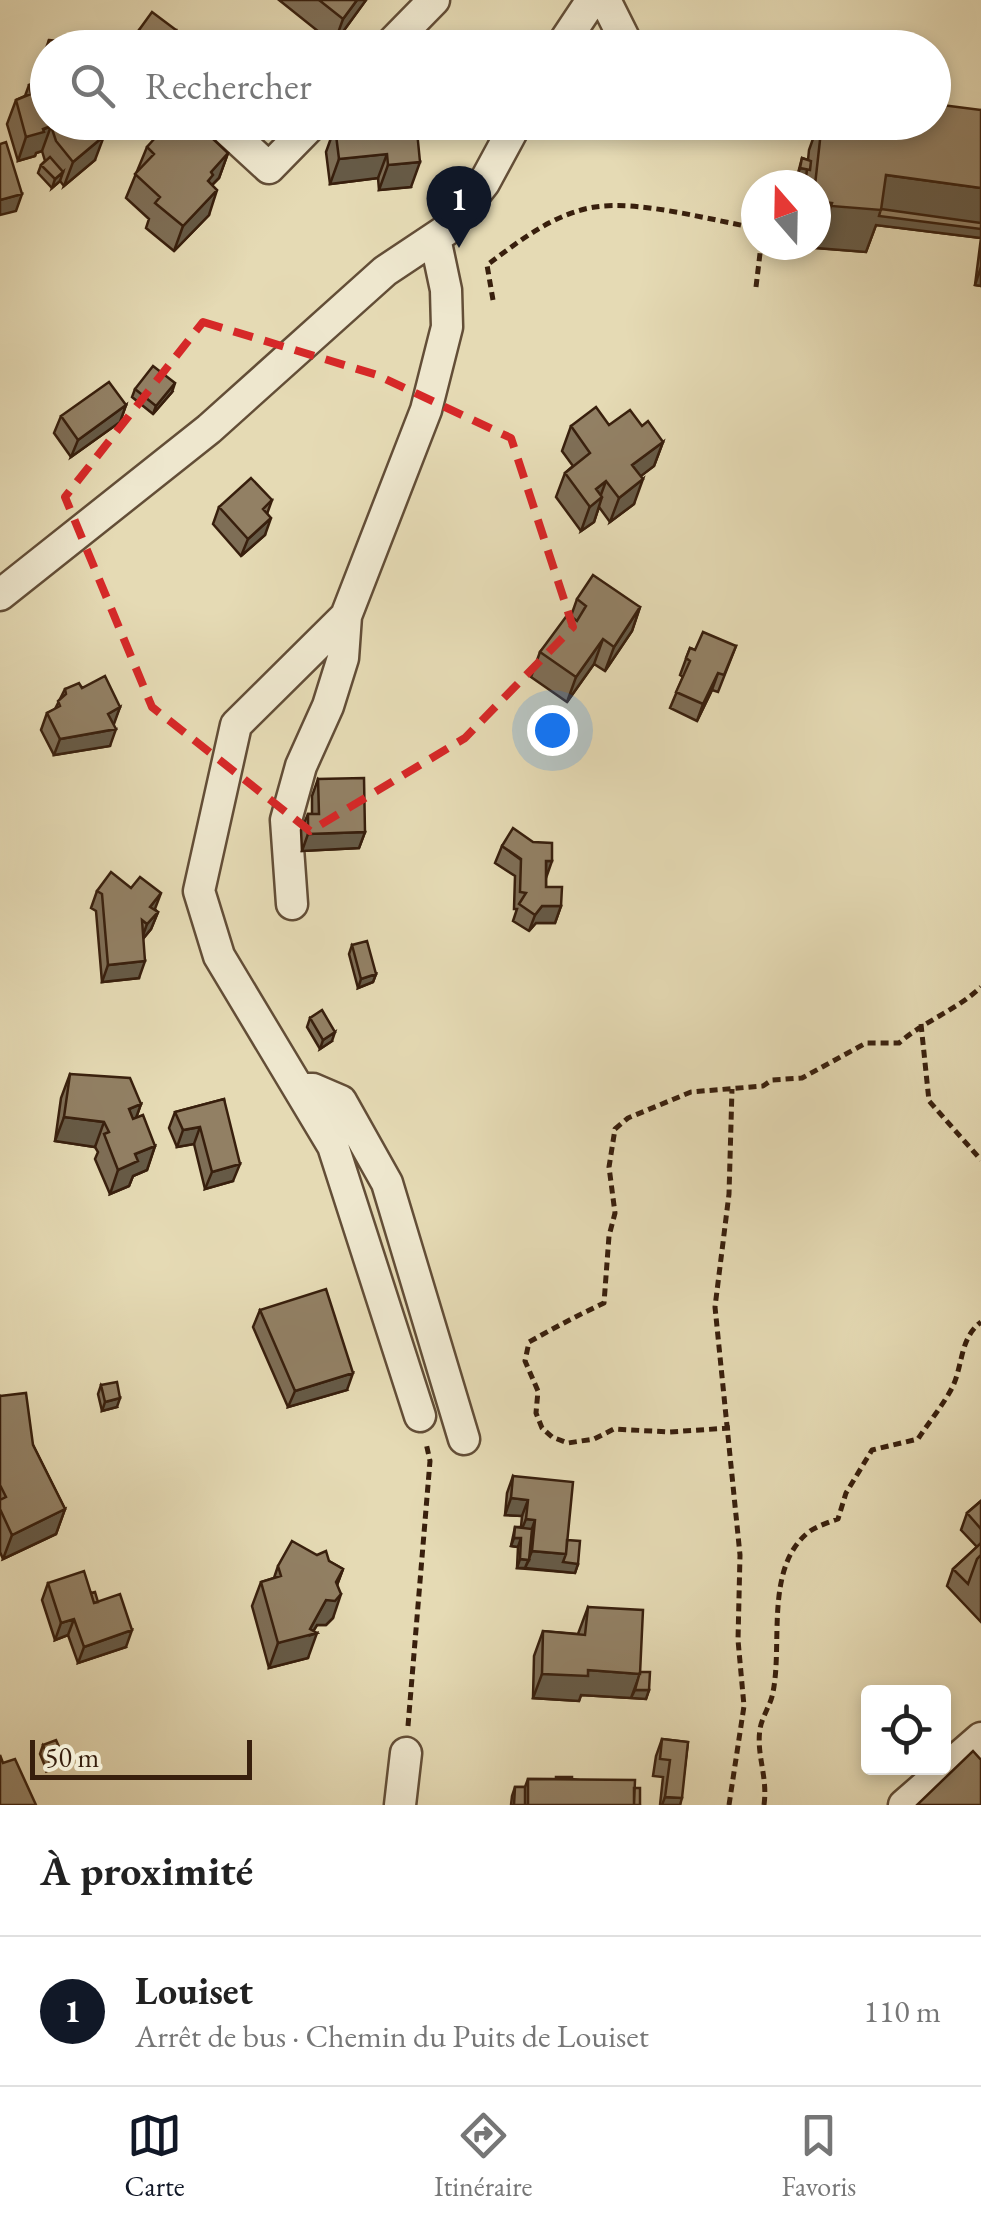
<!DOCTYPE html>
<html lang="fr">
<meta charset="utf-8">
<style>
body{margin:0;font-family:"EB Garamond",serif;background:#f2f2f2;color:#222}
.controls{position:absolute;right:30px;bottom:30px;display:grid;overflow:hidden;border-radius:10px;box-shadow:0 5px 15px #0003}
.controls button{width:90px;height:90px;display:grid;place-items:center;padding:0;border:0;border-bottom:2px solid #e0e0e0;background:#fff;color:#222;font:50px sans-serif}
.compass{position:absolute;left:741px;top:170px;width:90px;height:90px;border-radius:50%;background:#fff;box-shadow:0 5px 15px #0003;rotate:340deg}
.scale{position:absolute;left:30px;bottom:25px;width:222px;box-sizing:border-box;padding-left:10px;border:5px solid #381f0d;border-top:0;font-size:28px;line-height:35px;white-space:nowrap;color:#381f0d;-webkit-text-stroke:8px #eee7ce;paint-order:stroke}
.you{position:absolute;left:552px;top:730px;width:35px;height:35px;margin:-25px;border:8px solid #fff;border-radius:50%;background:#1a73e8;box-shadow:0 0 0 15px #1a73e833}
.badge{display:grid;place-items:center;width:65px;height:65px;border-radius:50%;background:#111827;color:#fff;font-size:32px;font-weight:700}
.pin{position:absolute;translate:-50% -82px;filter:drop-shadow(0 2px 5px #0008)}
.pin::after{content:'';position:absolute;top:52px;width:35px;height:30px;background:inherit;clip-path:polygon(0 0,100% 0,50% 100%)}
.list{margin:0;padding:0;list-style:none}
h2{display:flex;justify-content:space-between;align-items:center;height:130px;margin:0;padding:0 40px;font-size:42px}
h2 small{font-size:32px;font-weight:400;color:#767676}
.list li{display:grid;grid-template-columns:65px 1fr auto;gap:30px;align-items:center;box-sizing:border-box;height:150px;padding:0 40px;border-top:2px solid #e0e0e0}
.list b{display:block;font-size:38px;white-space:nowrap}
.list p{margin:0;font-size:32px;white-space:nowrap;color:#767676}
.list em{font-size:32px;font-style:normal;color:#767676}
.icon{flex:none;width:55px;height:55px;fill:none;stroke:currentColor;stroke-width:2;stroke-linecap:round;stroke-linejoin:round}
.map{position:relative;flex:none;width:981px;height:1805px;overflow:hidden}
.search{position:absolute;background:#fff;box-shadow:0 5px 15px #0003;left:30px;right:30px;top:30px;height:110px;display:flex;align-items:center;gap:25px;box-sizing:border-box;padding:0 35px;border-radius:55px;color:#767676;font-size:38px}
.sheet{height:280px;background:#fff}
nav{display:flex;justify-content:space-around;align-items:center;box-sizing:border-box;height:140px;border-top:2px solid #e0e0e0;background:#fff;font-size:28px;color:#767676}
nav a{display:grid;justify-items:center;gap:5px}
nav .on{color:#111827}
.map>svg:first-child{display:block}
</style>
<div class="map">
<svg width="981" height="1805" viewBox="0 0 981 1805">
<rect width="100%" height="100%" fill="#e5dab4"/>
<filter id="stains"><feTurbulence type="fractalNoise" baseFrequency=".002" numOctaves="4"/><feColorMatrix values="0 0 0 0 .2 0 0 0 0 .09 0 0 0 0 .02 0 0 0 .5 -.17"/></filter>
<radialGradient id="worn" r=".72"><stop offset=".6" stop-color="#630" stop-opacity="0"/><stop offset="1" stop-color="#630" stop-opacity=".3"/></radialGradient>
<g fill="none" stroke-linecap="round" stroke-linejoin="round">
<defs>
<path id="minor" d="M 605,0 L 629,48
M 387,48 L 434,0
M 560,48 L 592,0
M 219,122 L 269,168 L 314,122
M 0,595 L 209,429 L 385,271 L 448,229 L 484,183 L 517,122
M 292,904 L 286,820 L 301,766 L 328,706 L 343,658 L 346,616
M 299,1089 L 313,1089 L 341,1101 L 387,1183 L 464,1439
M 420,1416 L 333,1146 L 219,956 L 199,891 L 236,725 L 346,616 L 426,410 L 447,327 L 446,290 L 435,238
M 400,1805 L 406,1753
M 904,1805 L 981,1738"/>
</defs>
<use href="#minor" stroke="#634e37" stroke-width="35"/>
<path stroke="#381f0d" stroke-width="5" stroke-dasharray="8 5" stroke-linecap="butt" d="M 756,287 L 761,245
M 493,300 L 487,265 C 519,241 555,213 595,207 C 639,200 711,220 756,228
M 921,1024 L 929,1101 L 981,1160
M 730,1428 L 669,1432 L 614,1429 L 594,1439 L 568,1443 L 552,1437 L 542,1428 L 536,1413 L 538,1391 L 525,1361 L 529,1342 C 554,1328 578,1315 604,1303 L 609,1236 L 615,1213 L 609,1167 L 615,1129 L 628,1118 L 691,1092 L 763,1086 L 772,1080 L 802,1078 L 866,1043 L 899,1043 C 924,1021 957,1010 981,987
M 408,1726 L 430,1461 L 426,1443
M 729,1805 L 744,1706 L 738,1640 L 740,1555 L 715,1307 L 729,1194 L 732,1089
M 764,1805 C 768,1776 756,1755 760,1729 C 762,1716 771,1705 773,1692 C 783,1643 764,1566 810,1531 C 818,1526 829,1522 838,1519 L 846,1493 L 872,1450 L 918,1439 C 929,1422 944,1404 953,1386 C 963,1364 960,1338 981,1322"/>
<use href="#minor" stroke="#eee7ce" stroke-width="30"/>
</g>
<path fill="#7e6e56" stroke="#381f0d" stroke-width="2.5" d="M 279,0 L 366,0 L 334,44 Z
M 139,30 L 176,30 L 173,38 L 167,48 L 149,48 L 136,38 Z
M 49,40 L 48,48 L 95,160 L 64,186 L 60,181 L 52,188 L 38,173 L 41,165 L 45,161 L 42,151 L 36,153 L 35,156 L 18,161 L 7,124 L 16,100 L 25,96 L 29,85 L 37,83 L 40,65 Z
M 981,110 L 981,286 L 975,285 L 981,238 L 876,225 L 866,252 L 816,248 L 816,185 L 805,185 L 806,178 L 797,177 L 802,158 L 808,160 L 809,150 L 819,122 L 934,122 Z
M 359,122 L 402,122 L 395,133 L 411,187 L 379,190 L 378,178 L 330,184 L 326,152 L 335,127 L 359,125 Z
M 166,132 L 228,153 L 219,178 L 212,185 L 209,215 L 174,251 L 146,228 L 149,219 L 126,198 L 147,147 Z
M 135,389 L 172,392 L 153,414 L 132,397 Z
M 126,405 L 120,422 L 71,457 L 54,433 L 61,416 Z
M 609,425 L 642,426 L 663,442 L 654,466 L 640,476 L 634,504 L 610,522 L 599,507 L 594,522 L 581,531 L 556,497 L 565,473 L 573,466 L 562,451 L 571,426 Z
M 272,500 L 267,514 L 265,535 L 241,556 L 213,524 L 219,507 Z
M 577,599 L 640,607 L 632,631 L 605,671 L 594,664 L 567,702 L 531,677 L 540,652 L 571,616 Z
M 736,646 L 718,692 L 712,690 L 697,721 L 670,708 L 683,677 L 680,675 L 690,648 L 695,650 Z
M 82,688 L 120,707 L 113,724 L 110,746 L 54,755 L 41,730 L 47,713 L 55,709 L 65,689 Z
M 318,779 L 365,832 L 359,848 L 302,851 L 301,830 L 308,814 L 312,814 L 312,796 Z
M 502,846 L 546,878 L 546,887 L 561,906 L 555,923 L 536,923 L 529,931 L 513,921 L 517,909 L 514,909 L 515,876 L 495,863 Z
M 131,888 L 158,912 L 151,929 L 143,939 L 139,978 L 102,982 L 96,911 L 91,908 L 97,891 Z
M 352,945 L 376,974 L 373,982 L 358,988 L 349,954 Z
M 310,1018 L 332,1041 L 320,1049 L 307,1027 Z
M 70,1074 L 141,1104 L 136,1118 L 155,1146 L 147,1170 L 133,1176 L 129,1186 L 110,1194 L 95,1159 L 98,1152 L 95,1147 L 55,1141 L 61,1098 Z
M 224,1099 L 233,1181 L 205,1189 L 194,1144 L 177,1147 L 169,1128 L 175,1112 Z
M 260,1310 L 347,1390 L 288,1407 L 253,1327 Z
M 101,1385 L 117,1407 L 102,1411 L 98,1394 Z
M 0,1396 L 33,1445 L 65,1509 L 56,1534 L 3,1559 L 0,1552 Z
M 513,1476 L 567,1540 L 578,1564 L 575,1573 L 517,1568 L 518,1547 L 511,1546 L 515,1527 L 521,1527 L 522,1516 L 505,1515 L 507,1493 Z
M 981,1501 L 981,1622 L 947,1586 L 953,1569 L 977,1547 L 961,1530 L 967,1513 Z
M 329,1561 L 343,1569 L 337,1585 L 333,1618 L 326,1625 L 317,1625 L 313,1631 L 308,1658 L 269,1668 L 252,1606 L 261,1582 L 274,1578 L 278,1566 Z
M 48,1583 L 91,1593 L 98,1602 L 126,1647 L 78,1663 L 68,1635 L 55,1640 L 42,1600 Z
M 588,1607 L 640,1672 L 649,1690 L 646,1699 L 581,1695 L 579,1701 L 533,1698 L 534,1656 L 543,1631 L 578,1634 Z
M 662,1739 L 688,1742 L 680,1805 L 660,1805 L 663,1777 L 653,1776 L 656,1756 Z
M 43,1745 L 60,1765 L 47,1771 L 40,1754 Z
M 528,1779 L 572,1779 L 634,1788 L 640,1805 L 511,1805 L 512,1796 L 515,1787 L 525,1787 Z"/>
<path fill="#665a46" stroke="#381f0d" stroke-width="2.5" d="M 357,0 L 366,0 L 334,44 L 343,19 Z
M 388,122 L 402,122 L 392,136 Z
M 51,126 L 42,151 L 36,153 L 35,156 L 18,161 L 26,137 Z
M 104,136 L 95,160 L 64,186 L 73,162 Z
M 228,153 L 219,178 L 207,190 L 204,199 L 211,172 Z
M 387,154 L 378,178 L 330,184 L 339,159 Z
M 420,162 L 411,187 L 379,190 L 388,165 Z
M 800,168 L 807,169 L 806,178 L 797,177 Z
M 63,172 L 60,181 L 52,188 L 55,179 Z
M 886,175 L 981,188 L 981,238 L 876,225 L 866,252 L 816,248 L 831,206 Z
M 217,190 L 209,215 L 174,251 L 183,226 Z
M 22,194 L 16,211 L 0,215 L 0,200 Z
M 816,201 L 832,203 L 816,245 L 815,245 Z
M 981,267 L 981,286 L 975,285 Z
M 175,383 L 172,392 L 153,414 L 156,406 Z
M 126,405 L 120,422 L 71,457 L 78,440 Z
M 663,442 L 654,466 L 623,490 L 632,465 Z
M 643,479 L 634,504 L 610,522 L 619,498 Z
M 606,481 L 599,500 L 602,497 L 594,522 L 581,531 L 596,489 Z
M 271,518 L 265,535 L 241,556 L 248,539 Z
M 640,607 L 632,631 L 605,671 L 614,647 Z
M 603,639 L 594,664 L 567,702 L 576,677 Z
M 718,673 L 712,690 L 697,721 L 703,704 Z
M 120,707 L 114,724 L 102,731 L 108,714 Z
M 116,729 L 110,746 L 54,755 L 60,739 Z
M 365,832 L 359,848 L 302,851 L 308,834 Z
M 546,861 L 552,861 L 546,878 Z
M 161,893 L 155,909 L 144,923 L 150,907 Z
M 542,906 L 561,906 L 555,923 L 536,923 L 529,931 L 535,915 Z
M 158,912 L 151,929 L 141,941 L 147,924 Z
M 145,961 L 139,978 L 102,982 L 108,965 Z
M 376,974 L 373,982 L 358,988 L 361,979 Z
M 335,1032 L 332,1041 L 320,1049 L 323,1040 Z
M 141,1104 L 132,1129 L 129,1109 Z
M 64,1117 L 104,1122 L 95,1147 L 55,1141 Z
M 200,1127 L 194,1144 L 177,1147 L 183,1130 Z
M 155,1146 L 147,1170 L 133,1176 L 129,1186 L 110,1194 L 118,1170 L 135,1154 Z
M 240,1164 L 233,1181 L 205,1189 L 212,1172 Z
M 353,1373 L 347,1390 L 288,1407 L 295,1391 Z
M 120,1398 L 117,1407 L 102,1411 L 105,1402 Z
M 511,1498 L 528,1500 L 522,1516 L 505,1515 Z
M 65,1509 L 56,1534 L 3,1559 L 12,1535 Z
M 526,1519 L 535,1520 L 529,1537 L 519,1536 Z
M 514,1538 L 521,1538 L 518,1547 L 511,1546 Z
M 532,1551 L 566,1554 L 578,1564 L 575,1573 L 525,1568 Z
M 520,1559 L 529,1560 L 525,1568 L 517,1568 Z
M 343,1569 L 334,1593 L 341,1594 L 333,1618 L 326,1625 L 317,1625 L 311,1635 L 317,1633 L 308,1658 L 269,1668 L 278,1643 L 310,1629 Z
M 74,1619 L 68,1635 L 55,1640 L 61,1623 Z
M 132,1630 L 126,1647 L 78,1663 L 84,1647 Z
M 588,1670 L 640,1674 L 631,1698 L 581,1695 L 579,1701 L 533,1698 L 542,1674 Z
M 635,1690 L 649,1690 L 646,1699 L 631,1698 Z
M 63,1756 L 60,1765 L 47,1771 L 50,1762 Z
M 665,1797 L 682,1798 L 680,1805 L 662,1805 Z"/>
<path fill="#928064" stroke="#381f0d" stroke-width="2.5" d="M 319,0 L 357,0 L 343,19 Z
M 152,12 L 176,30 L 164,47 L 139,30 Z
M 49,40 L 80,43 L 79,48 L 48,48 Z
M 48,51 L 48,122 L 92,122 L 104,136 L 73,162 L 56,141 L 51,126 L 43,129 L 44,132 L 26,137 L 16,100 L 31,94 L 29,85 L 43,82 Z
M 934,104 L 981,110 L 981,188 L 886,175 L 881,210 L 831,206 L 832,203 L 816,201 L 815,185 L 822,122 L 934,122 Z
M 174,122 L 195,122 L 228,153 L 211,172 L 213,175 L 208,181 L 217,190 L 183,226 L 155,203 L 160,197 L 135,174 L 154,154 L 147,147 L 163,129 L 166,132 Z
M 363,122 L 393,122 L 394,133 L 417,131 L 420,162 L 388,165 L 387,154 L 339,159 L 335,127 L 363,124 Z
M 6,142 L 22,194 L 0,200 L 0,144 Z
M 50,157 L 63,172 L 55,179 L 41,165 Z
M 802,158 L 811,161 L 810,170 L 800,168 Z
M 881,209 L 981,223 L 981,229 L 879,216 Z
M 153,366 L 175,383 L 156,406 L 135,389 Z
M 109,382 L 126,405 L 78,440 L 61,416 Z
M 596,407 L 609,425 L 630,410 L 642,426 L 648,421 L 663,442 L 632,465 L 643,479 L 619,498 L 606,481 L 596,489 L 602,497 L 590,507 L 565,473 L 590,453 L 571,426 Z
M 251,478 L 272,500 L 263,509 L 271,518 L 248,539 L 219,507 Z
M 593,575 L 640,607 L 614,647 L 603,639 L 576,677 L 540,652 L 568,614 L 577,621 L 586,606 L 577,599 Z
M 703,632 L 736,646 L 724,675 L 718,673 L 703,704 L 676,692 L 690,661 L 686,658 L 690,648 L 695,650 Z
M 105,676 L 120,707 L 108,714 L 116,729 L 60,739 L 47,713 L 60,706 L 58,701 L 66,694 L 65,689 L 79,683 L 82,688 Z
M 364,778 L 365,832 L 308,834 L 308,814 L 319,814 L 318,779 Z
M 513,828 L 533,842 L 552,843 L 552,861 L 546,861 L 546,887 L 562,887 L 561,906 L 542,906 L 535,915 L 519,904 L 526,893 L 520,892 L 521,859 L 502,846 Z
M 111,872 L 131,888 L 140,877 L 161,893 L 150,907 L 158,912 L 147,924 L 142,920 L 145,961 L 108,965 L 102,894 L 97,891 Z
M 367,941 L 376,974 L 361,979 L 352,945 Z
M 322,1010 L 335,1032 L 323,1040 L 310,1018 Z
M 70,1074 L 130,1078 L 141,1104 L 129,1109 L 133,1119 L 143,1115 L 155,1146 L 135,1154 L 138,1161 L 118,1170 L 104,1134 L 109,1132 L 104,1122 L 64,1117 Z
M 224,1099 L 240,1164 L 212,1172 L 200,1127 L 183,1130 L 175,1112 Z
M 326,1289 L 353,1373 L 295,1391 L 260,1310 Z
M 117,1382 L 120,1398 L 105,1402 L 101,1385 Z
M 26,1393 L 33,1445 L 65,1509 L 12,1535 L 0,1509 L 0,1500 L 6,1497 L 0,1485 L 0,1396 Z
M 513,1476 L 573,1482 L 566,1554 L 532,1551 L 535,1520 L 526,1519 L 528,1500 L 511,1498 Z
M 981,1501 L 981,1529 L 967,1513 Z
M 515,1527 L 532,1529 L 529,1560 L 520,1559 L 521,1538 L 514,1538 Z
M 567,1540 L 580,1541 L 578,1564 L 563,1562 L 566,1554 Z
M 292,1541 L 317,1555 L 326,1551 L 329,1561 L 343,1569 L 336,1582 L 341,1594 L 335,1601 L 326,1600 L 310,1629 L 317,1633 L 278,1643 L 261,1582 L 281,1576 L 278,1566 Z
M 981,1543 L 981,1555 L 977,1559 L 968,1584 L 953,1569 Z
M 84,1571 L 94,1603 L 120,1594 L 132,1630 L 84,1647 L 74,1619 L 61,1623 L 48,1583 Z
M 95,1592 L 98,1602 L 94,1603 L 91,1593 Z
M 588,1607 L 643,1610 L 640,1674 L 588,1670 L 588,1676 L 542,1674 L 543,1631 L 585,1635 Z
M 640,1672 L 650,1672 L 649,1690 L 635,1690 Z
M 662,1739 L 688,1742 L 682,1798 L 665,1797 L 670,1760 L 660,1759 Z
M 56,1740 L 63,1756 L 50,1762 L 43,1745 Z
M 973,1751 L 981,1760 L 981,1805 L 917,1805 Z
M 0,1755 L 3,1763 L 15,1759 L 36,1805 L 0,1805 Z
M 556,1777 L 572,1777 L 572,1779 L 556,1779 Z
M 528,1779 L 635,1780 L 634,1805 L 528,1805 Z
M 515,1787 L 525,1787 L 525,1805 L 514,1805 Z
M 634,1788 L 640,1788 L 640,1805 L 634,1805 Z"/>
<path fill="none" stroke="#d62828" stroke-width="8" stroke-dasharray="20 12" stroke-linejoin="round" d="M 203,322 L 377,375 L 511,438 L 573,627 L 465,738 L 310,831 L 152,707 L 65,497 Z"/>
<rect width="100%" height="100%" filter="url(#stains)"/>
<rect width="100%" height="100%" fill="url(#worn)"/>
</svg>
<div class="controls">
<button><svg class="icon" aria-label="locate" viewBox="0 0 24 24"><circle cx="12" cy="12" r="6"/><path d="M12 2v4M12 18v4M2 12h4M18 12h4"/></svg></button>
</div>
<svg class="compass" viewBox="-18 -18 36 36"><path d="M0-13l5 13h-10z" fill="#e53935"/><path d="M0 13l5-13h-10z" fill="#767676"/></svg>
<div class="scale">50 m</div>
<div class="you"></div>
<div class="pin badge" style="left:459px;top:248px">1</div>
<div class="search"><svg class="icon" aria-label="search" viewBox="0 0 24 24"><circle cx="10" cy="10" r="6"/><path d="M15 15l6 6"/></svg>Rechercher</div>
</div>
<section class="sheet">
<h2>À proximité<small></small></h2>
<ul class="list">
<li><span class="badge">1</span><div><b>Louiset</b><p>Arrêt de bus · Chemin du Puits de Louiset</p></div><em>110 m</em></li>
</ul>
</section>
<nav>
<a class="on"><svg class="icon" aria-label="map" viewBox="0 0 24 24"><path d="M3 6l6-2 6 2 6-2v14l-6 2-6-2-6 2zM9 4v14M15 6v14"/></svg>Carte</a>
<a><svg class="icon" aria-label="directions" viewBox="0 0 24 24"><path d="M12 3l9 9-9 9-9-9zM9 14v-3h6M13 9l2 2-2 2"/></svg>Itinéraire</a>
<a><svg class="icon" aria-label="saved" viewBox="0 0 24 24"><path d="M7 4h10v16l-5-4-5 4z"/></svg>Favoris</a>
</nav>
